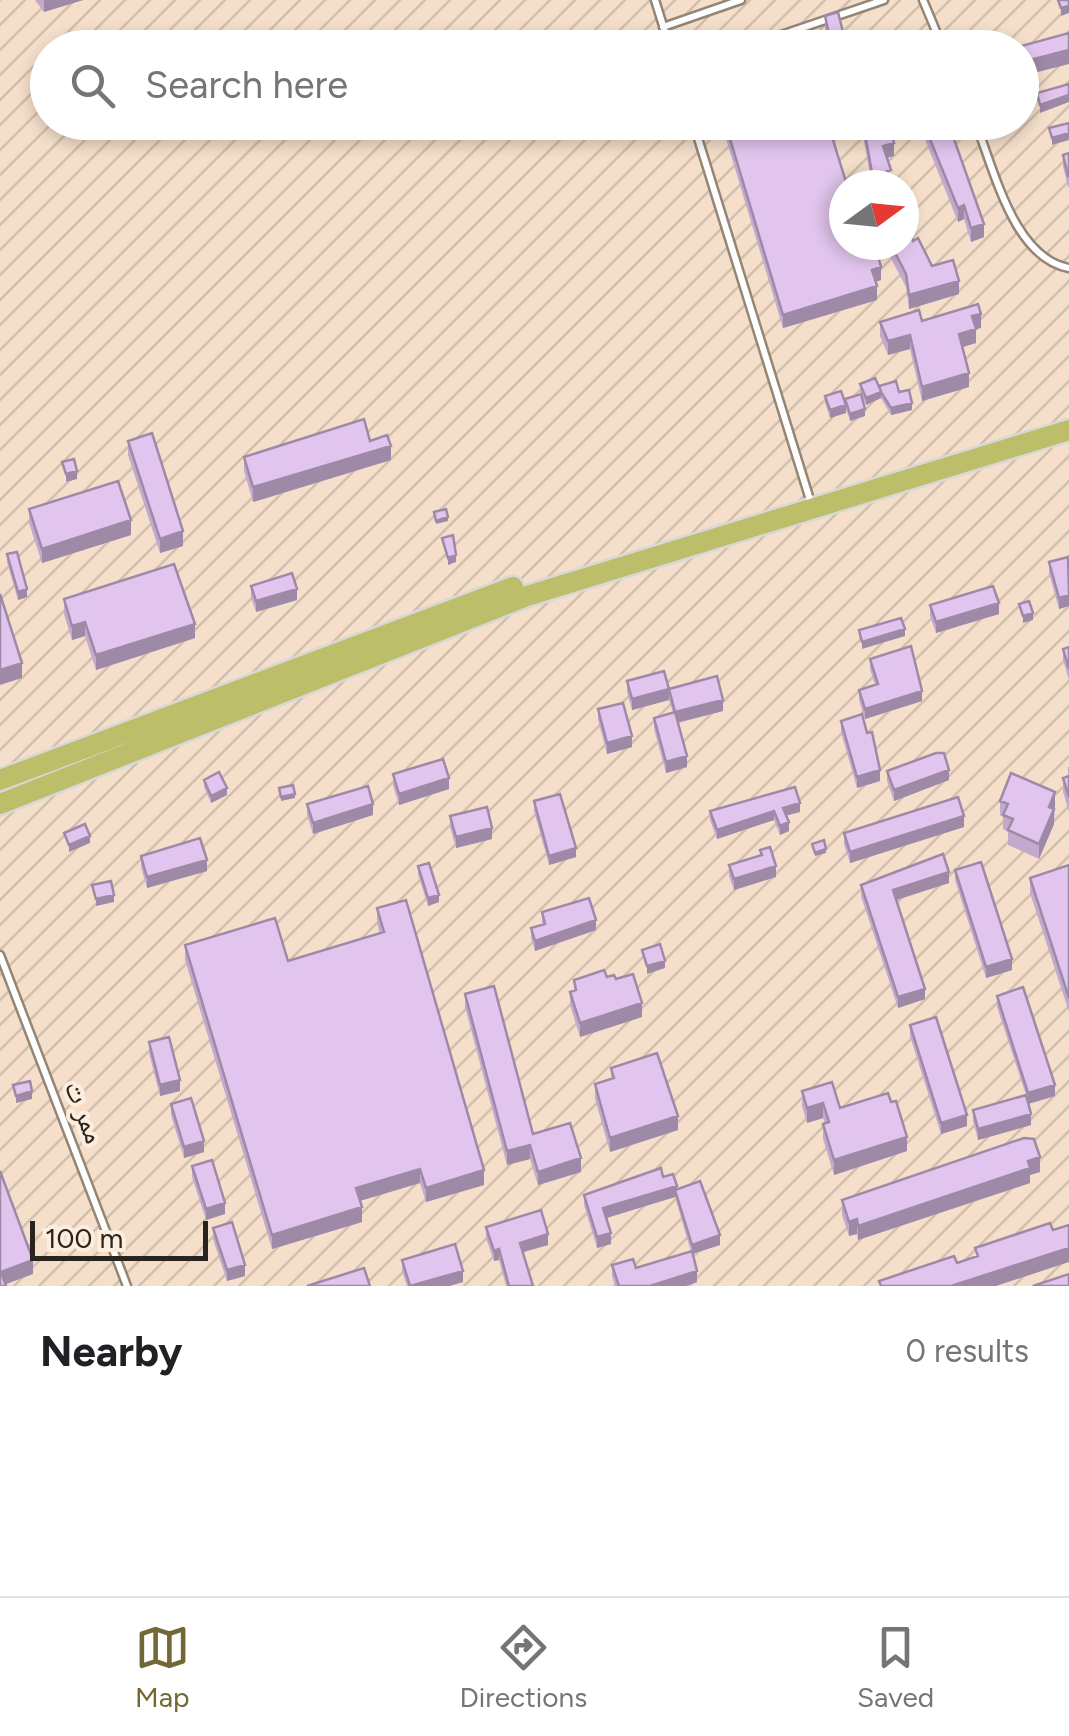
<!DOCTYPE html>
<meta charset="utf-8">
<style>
body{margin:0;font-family:Figtree,"Noto Naskh Arabic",sans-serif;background:#f2f2f2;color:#202124}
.compass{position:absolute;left:829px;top:170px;width:90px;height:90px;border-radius:50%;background:#fff;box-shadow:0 5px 15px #0003;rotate:75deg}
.scale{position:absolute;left:30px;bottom:25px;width:178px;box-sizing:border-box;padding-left:10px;border:5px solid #2a241e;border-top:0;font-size:28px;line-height:35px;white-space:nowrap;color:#2a241e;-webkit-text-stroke:8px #fdeddd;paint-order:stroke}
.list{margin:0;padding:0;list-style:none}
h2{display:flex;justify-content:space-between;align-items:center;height:130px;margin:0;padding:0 40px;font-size:42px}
h2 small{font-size:32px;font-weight:400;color:#757577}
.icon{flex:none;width:55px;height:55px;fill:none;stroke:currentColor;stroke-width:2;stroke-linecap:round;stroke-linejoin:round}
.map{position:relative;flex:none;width:1069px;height:1286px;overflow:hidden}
.search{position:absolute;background:#fff;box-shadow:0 5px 15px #0003;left:30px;right:30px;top:30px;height:110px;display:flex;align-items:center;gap:25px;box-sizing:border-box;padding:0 35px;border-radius:55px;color:#757577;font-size:38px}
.sheet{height:310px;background:#fff}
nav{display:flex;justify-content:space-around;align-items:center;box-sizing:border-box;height:140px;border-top:2px solid #e0e0e0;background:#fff;font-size:28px;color:#757577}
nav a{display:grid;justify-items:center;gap:5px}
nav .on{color:#726835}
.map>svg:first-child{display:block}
</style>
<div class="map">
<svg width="1069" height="1286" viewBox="0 0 1069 1286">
<defs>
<pattern id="industrial-furrows" width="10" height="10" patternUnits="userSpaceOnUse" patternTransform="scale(2.5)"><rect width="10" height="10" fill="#f5dfca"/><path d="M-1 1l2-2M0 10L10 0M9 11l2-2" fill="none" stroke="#d2bfad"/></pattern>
</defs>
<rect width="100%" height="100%" fill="#fdeddd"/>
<path fill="url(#industrial-furrows)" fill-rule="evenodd" d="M 0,0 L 1069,0 L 1069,1286 L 0,1286 ZM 48,48 L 1022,48 L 1022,122 L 48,122 ZM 844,185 L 904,185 L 904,245 L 844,245 Z"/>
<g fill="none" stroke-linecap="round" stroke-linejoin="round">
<defs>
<path id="service" d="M 655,0 L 670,48
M 923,0 L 943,48
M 663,27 L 741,0
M 743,48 L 884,0
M 693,122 L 811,503
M 975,122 C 994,168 1013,258 1069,268
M 0,955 L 127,1286"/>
<path id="trunk" d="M 0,780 L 513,587
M 0,804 L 527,596 L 1069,430"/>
</defs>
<use href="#service" stroke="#948677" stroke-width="11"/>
<use href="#trunk" stroke="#d9d8d6" stroke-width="25"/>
<use href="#service" stroke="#fff" stroke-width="6"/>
<use href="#trunk" stroke="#bcbe6a" stroke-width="20"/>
</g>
<path fill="#c2a9cd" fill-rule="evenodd" d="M 35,0 L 83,0 L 44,12 Z
M 825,16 L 847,48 L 829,48 L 825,29 Z
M 721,122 L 889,122 L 894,156 L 887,158 L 891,170 L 844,185 L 881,280 L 876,282 L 877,300 L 783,328 ZM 853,133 L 855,139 L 863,136 L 870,174 L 846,182 L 833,139 Z
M 918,122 L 948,122 L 984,237 L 971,242 L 964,219 L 958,222 Z
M 1069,153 L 1069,187 L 1068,187 L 1063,166 L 1063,155 Z
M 913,241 L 932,266 L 959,294 L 909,309 L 906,287 L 884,245 L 904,245 Z
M 922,321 L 981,328 L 976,329 L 976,343 L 963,347 L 969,387 L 922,401 L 910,349 L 888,355 L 880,336 L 880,322 Z
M 860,384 L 899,392 L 912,410 L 891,415 L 881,398 L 866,405 L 860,391 Z
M 825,396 L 845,403 L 865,416 L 850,421 L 846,409 L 846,413 L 830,418 L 825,403 Z
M 128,441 L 183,546 L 160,553 L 128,455 Z
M 370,441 L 391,460 L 253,502 L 244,471 L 244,457 Z
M 29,509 L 131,535 L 42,563 L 29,523 Z
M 7,554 L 27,597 L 18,600 L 7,562 Z
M 1069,561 L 1069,606 L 1059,609 L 1049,573 L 1049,562 Z
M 251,586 L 297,600 L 256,612 L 251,597 Z
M 64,599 L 195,638 L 96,670 L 85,636 L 72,640 L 64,614 Z
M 930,605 L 999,614 L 936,633 L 930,616 Z
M 1069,647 L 1069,680 L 1063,660 L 1063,649 Z
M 870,659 L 922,701 L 865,719 L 859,700 L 859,690 L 875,685 L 870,669 Z
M 627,681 L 669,689 L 723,711 L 678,723 L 687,767 L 666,773 L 654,729 L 654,718 L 673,713 L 669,700 L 632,710 L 627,692 Z
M 598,709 L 632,747 L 607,754 L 598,720 Z
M 841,721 L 880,781 L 857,788 L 841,732 Z
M 1068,767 L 1069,767 L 1069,812 L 1063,792 L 1063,778 L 1068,777 Z
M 887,771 L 949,780 L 894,801 L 887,781 Z
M 393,774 L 449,789 L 399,805 L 393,785 Z
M 204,780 L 227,795 L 211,803 L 204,787 Z
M 534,801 L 576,857 L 549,865 L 534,811 Z
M 1000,801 L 1055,807 L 1054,824 L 1039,859 L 1008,845 L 1008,832 L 1003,829 L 1003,817 L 1000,815 Z
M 307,804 L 373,815 L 313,834 L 307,815 Z
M 710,811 L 800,812 L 786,816 L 789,831 L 780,835 L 774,820 L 717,839 L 710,820 Z
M 450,816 L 492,839 L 456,848 L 450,827 Z
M 964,827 L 850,863 L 844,844 L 844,833 Z
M 760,850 L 776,877 L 734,890 L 729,876 L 729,865 L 760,855 Z
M 141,856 L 207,871 L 147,888 L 141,867 Z
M 1069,865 L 1069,1012 L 1030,893 L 1030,878 Z
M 418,866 L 439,902 L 428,906 L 418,874 Z
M 955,870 L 1012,970 L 986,978 L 955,880 Z
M 949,883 L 896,900 L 925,999 L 898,1008 L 861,896 L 861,885 Z
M 377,908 L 484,1185 L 426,1202 L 420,1183 L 360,1201 L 362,1222 L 272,1249 L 185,960 L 185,945 L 288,961 L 380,934 L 377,923 Z
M 542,912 L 596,930 L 535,951 L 531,938 L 531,928 L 542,925 Z
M 607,977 L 616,979 L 642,1017 L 580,1037 L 570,1005 L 570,992 L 574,991 L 574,980 Z
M 465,994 L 533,1134 L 581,1172 L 538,1185 L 530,1159 L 507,1165 L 465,1007 Z
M 997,996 L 1055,1096 L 1028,1104 L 1031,1125 L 978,1140 L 973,1121 L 973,1110 L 1026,1095 L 997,1007 Z
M 910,1025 L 967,1126 L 941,1134 L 910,1036 Z
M 149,1042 L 180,1091 L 160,1096 L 149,1053 Z
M 611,1068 L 678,1130 L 610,1152 L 595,1099 L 595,1084 L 611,1079 Z
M 802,1091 L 840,1108 L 907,1151 L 834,1175 L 823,1139 L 823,1124 L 825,1124 L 823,1118 L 807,1123 L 802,1106 Z
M 171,1104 L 204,1152 L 184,1158 L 171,1115 Z
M 192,1166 L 225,1214 L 206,1220 L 192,1177 Z
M 1040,1172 L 1030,1175 L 1030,1183 L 858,1240 L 857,1234 L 849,1236 L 842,1215 L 842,1200 Z
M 663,1177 L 677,1189 L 720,1245 L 692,1254 L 697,1282 L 686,1286 L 615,1286 L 612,1276 L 612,1265 L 636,1268 L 691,1252 L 675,1197 L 606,1218 L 611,1244 L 597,1248 L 584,1205 L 584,1195 Z
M 486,1227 L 548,1245 L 523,1252 L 533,1286 L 506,1286 L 499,1260 L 494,1261 L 486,1238 Z
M 213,1228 L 245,1276 L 227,1281 L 213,1239 Z
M 402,1260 L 463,1282 L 449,1286 L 407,1286 L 402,1271 Z"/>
<path fill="#9e8aa7" d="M 44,0 L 83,0 L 44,12 Z
M 1069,6 L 1069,13 L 1061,16 L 1061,8 Z
M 1069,50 L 1069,64 L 1022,76 L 1022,62 Z
M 1069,95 L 1069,102 L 1040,113 L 1040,105 Z
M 843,122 L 853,122 L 853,133 L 829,140 L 829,127 Z
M 863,123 L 863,136 L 855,139 L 855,125 Z
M 1069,133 L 1069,140 L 1052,145 L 1052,138 Z
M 894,143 L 894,156 L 883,159 L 883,146 Z
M 964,205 L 964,219 L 958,222 L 958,208 Z
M 984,224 L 984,237 L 971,242 L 971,228 Z
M 881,267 L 881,280 L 872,283 L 872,270 Z
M 959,281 L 959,294 L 909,309 L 909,295 Z
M 877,286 L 877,300 L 783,328 L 783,315 Z
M 981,314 L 981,328 L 976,329 L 976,343 L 959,348 L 959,334 L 972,316 Z
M 910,335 L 910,349 L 888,355 L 888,341 Z
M 969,373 L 969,387 L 922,401 L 922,387 Z
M 881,392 L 881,398 L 866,405 L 866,398 Z
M 912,403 L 912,410 L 891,415 L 891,408 Z
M 846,405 L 846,413 L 830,418 L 830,410 Z
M 865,409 L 865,416 L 850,421 L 850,414 Z
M 391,446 L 391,460 L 253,502 L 253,487 Z
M 77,471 L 77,479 L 66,482 L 66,474 Z
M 448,517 L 448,521 L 436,524 L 436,521 Z
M 131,520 L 131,535 L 42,563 L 42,549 Z
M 183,531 L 183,546 L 160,553 L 160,539 Z
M 456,555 L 456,562 L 448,565 L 448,558 Z
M 27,589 L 27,597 L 18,600 L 18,592 Z
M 297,589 L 297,600 L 256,612 L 256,601 Z
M 1069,595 L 1069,606 L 1059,609 L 1059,598 Z
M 999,603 L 999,614 L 936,633 L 936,622 Z
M 1033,613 L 1033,620 L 1023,623 L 1023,616 Z
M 85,622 L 85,636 L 72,640 L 72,626 Z
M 195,624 L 195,638 L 96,670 L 96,655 Z
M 905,629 L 905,636 L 862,649 L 862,642 Z
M 22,663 L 22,678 L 0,685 L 0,670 Z
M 669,689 L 669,700 L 632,710 L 632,699 Z
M 922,691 L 922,701 L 865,719 L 865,709 Z
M 723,700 L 723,711 L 675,723 L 675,712 Z
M 632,736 L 632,747 L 607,754 L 607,743 Z
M 687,756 L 687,767 L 666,773 L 666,762 Z
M 880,770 L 880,781 L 857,788 L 857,777 Z
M 949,770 L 949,780 L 894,801 L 894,790 Z
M 449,778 L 449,789 L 399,805 L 399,794 Z
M 227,788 L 227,795 L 211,803 L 211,796 Z
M 1055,792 L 1055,807 L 1049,822 L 1049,807 Z
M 295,794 L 295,798 L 281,801 L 281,797 Z
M 800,803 L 800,812 L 783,816 L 783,808 Z
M 373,804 L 373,815 L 313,834 L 313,823 Z
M 1054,809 L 1054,824 L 1039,859 L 1039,844 Z
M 774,811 L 774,820 L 717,839 L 717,830 Z
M 964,816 L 964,827 L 850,863 L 850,852 Z
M 789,822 L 789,831 L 780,835 L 780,826 Z
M 492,828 L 492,839 L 456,848 L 456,837 Z
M 90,836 L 90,843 L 69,852 L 69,845 Z
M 576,848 L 576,857 L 549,865 L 549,856 Z
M 826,849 L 826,853 L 815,856 L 815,853 Z
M 207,860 L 207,871 L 147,888 L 147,877 Z
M 776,866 L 776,877 L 734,890 L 734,879 Z
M 949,872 L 949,883 L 893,901 L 893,890 Z
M 114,895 L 114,902 L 96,906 L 96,899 Z
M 439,895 L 439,902 L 428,906 L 428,898 Z
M 596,920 L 596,930 L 535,951 L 535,941 Z
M 1012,959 L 1012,970 L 986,978 L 986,967 Z
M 665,961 L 665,968 L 647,974 L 647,966 Z
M 925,989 L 925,999 L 898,1008 L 898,997 Z
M 642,1003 L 642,1017 L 580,1037 L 580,1023 Z
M 180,1080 L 180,1091 L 160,1096 L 160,1085 Z
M 1055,1085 L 1055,1096 L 1028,1104 L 1028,1093 Z
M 32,1091 L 32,1099 L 16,1103 L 16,1096 Z
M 823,1103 L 823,1118 L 807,1123 L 807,1108 Z
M 1031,1114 L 1031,1125 L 978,1140 L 978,1129 Z
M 967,1115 L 967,1126 L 941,1134 L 941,1123 Z
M 678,1116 L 678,1130 L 610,1152 L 610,1138 Z
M 907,1137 L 907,1151 L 834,1175 L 834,1160 Z
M 204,1141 L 204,1152 L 184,1158 L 184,1147 Z
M 530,1145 L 530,1159 L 507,1165 L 507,1151 Z
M 1040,1157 L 1040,1172 L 1030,1175 L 1030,1183 L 858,1240 L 858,1226 Z
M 581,1158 L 581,1172 L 538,1185 L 538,1172 Z
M 420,1169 L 420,1183 L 356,1202 L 356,1188 Z
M 484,1170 L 484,1185 L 426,1202 L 426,1188 Z
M 677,1186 L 677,1196 L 675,1190 L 675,1197 L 603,1219 L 603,1208 Z
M 225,1203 L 225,1214 L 206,1220 L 206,1209 Z
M 362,1207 L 362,1222 L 272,1249 L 272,1235 Z
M 857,1219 L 857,1234 L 849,1236 L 849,1222 Z
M 611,1233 L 611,1244 L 597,1248 L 597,1237 Z
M 548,1234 L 548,1245 L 520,1253 L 520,1243 Z
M 720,1235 L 720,1245 L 692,1254 L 692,1245 Z
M 1069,1248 L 1069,1262 L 996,1286 L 951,1286 Z
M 499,1249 L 499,1260 L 494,1261 L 494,1251 Z
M 33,1260 L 33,1274 L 1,1286 L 1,1272 Z
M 245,1265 L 245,1276 L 227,1281 L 227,1270 Z
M 463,1271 L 463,1282 L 449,1286 L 412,1286 Z
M 697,1271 L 697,1282 L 686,1286 L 650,1286 Z"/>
<path fill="#e2c5ee" stroke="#9e8aa7" stroke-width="2.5" d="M 1058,0 L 1069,0 L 1069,6 L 1061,8 Z
M 838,12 L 847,48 L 832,48 L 825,16 Z
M 1069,33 L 1069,50 L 1022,62 L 1022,48 L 1014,48 Z
M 1069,84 L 1069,95 L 1040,105 L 1037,93 Z
M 725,122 L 843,122 L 829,127 L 846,182 L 872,173 L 863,123 L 855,125 L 854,122 L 889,122 L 894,143 L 883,146 L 891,170 L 887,171 L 890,185 L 844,185 L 844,245 L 875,245 L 881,267 L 872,270 L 877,286 L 783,315 Z
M 923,122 L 948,122 L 984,224 L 971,228 L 964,205 L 958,208 Z
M 1069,123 L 1069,133 L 1052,138 L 1049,128 Z
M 1069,153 L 1069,176 L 1068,176 L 1063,155 Z
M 907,216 L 913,241 L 918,238 L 932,266 L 953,260 L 959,281 L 909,295 L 906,274 L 891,245 L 904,245 L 904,217 Z
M 978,304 L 981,314 L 972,316 L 976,329 L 959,334 L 969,373 L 922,387 L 910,335 L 888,341 L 880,322 L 919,310 L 922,321 Z
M 875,378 L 881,391 L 879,386 L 896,381 L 899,392 L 909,390 L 912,403 L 891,408 L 881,392 L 866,398 L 860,384 Z
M 841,391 L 846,405 L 830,410 L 825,396 Z
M 861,394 L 865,409 L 850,414 L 845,399 Z
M 364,419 L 370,441 L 387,435 L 391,446 L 253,487 L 244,457 Z
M 152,433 L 183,531 L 160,539 L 128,441 Z
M 74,459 L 77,471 L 66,474 L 62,462 Z
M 118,481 L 131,520 L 42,549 L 29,509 Z
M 446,509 L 448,517 L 436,521 L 434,512 Z
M 453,535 L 456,555 L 448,558 L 442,538 Z
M 17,552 L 27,589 L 18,592 L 7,554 Z
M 1068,557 L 1069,595 L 1059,598 L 1049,562 Z
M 174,564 L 195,624 L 96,655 L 85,622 L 72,626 L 64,599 Z
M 292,573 L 297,589 L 256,601 L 251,586 Z
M 993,586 L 999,603 L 936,622 L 930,605 Z
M 0,594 L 22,663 L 0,670 Z
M 1029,601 L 1033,613 L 1023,616 L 1019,604 Z
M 901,618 L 905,629 L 862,642 L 859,630 Z
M 911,646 L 922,691 L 865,709 L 859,690 L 878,684 L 870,659 Z
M 1069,647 L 1069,669 L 1063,649 Z
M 664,671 L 669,689 L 632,699 L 627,681 Z
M 717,676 L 723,700 L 675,712 L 669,689 Z
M 623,703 L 632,736 L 607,743 L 598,709 Z
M 675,712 L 687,756 L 666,762 L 654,718 Z
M 862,714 L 867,733 L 872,732 L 880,770 L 857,777 L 841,721 Z
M 936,753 L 944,753 L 949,770 L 894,790 L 887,771 Z
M 443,759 L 449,778 L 399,794 L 393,774 Z
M 219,772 L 227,788 L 211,796 L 204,780 Z
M 1011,773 L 1055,792 L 1049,807 L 1054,809 L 1039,844 L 1008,830 L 1013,819 L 1003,815 L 1008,804 L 1000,801 Z
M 1069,776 L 1069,797 L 1063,778 Z
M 293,785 L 295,794 L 281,797 L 279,788 Z
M 368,786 L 373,804 L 313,823 L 307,804 Z
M 795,787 L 800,803 L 783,808 L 789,822 L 780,826 L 774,811 L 717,830 L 710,811 Z
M 560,794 L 576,848 L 549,856 L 534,801 Z
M 958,797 L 964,816 L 850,852 L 844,833 Z
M 487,807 L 492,828 L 456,837 L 450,816 Z
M 85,824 L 90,836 L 69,845 L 64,833 Z
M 200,838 L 207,860 L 147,877 L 141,856 Z
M 824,840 L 826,849 L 815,853 L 812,844 Z
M 770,847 L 776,866 L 734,879 L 729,865 L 762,855 L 760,850 Z
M 943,854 L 949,872 L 893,890 L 925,989 L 898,997 L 861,885 Z
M 981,862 L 1012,959 L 986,967 L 955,870 Z
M 429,863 L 439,895 L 428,898 L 418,866 Z
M 1069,865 L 1069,998 L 1030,878 Z
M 111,881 L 114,895 L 96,899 L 92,885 Z
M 589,898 L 596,920 L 535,941 L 531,928 L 545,924 L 542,912 Z
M 406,900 L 484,1170 L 426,1188 L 420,1169 L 356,1188 L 362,1207 L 272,1235 L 185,945 L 275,918 L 288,961 L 384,932 L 377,908 Z
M 660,944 L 665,961 L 647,966 L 642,950 Z
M 604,970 L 607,977 L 614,975 L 616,979 L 633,974 L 642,1003 L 580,1023 L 570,992 L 576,990 L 574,980 Z
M 494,986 L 533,1134 L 570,1123 L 581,1158 L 538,1172 L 530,1145 L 507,1151 L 465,994 Z
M 1023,987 L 1055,1085 L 1028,1093 L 997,996 Z
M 936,1017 L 967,1115 L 941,1123 L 910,1025 Z
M 169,1037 L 180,1080 L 160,1085 L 149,1042 Z
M 657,1053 L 678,1116 L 610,1138 L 595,1084 L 614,1078 L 611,1068 Z
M 30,1081 L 32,1091 L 16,1096 L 13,1085 Z
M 832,1082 L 840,1108 L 888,1093 L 891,1102 L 896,1101 L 907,1137 L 834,1160 L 823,1124 L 829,1122 L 823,1103 L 807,1108 L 802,1091 Z
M 1026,1095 L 1031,1114 L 978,1129 L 973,1110 Z
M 191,1098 L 204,1141 L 184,1147 L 171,1104 Z
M 1024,1138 L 1034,1139 L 1040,1157 L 1028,1161 L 1030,1168 L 858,1226 L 857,1219 L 849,1222 L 842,1200 Z
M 212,1160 L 225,1203 L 206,1209 L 192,1166 Z
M 661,1168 L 663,1177 L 673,1174 L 677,1186 L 603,1208 L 611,1233 L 597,1237 L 584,1195 Z
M 0,1171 L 33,1260 L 1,1272 L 6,1286 L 0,1286 Z
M 700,1181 L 720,1235 L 692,1245 L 675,1190 Z
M 541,1210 L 548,1234 L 520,1243 L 533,1286 L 509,1286 L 499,1249 L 494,1251 L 486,1227 Z
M 232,1222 L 245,1265 L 227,1270 L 213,1228 Z
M 1050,1223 L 1053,1230 L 1069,1225 L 1069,1248 L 951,1286 L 881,1286 L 879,1281 L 954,1256 L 957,1263 L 978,1256 L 975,1248 Z
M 455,1244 L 463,1271 L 410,1286 L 402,1260 Z
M 692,1251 L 697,1271 L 650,1286 L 619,1286 L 612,1265 L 633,1259 L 636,1268 Z
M 364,1268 L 370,1286 L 307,1286 Z
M 1069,1274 L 1069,1286 L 1033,1286 Z"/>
<g text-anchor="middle" stroke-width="8" stroke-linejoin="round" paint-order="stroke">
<g font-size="28" fill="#2a241e" stroke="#fdeddd">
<text transform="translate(85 1112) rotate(69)" y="10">ممر ت</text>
</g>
</g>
</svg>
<svg class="compass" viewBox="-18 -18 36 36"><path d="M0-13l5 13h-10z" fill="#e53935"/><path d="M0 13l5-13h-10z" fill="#757577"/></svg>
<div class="scale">100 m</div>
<div class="search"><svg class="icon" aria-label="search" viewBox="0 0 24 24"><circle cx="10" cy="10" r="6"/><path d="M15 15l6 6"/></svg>Search here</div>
</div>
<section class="sheet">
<h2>Nearby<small>0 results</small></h2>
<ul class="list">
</ul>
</section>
<nav>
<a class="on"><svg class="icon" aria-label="map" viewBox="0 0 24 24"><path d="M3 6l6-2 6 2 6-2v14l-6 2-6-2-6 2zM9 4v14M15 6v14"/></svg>Map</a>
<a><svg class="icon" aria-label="directions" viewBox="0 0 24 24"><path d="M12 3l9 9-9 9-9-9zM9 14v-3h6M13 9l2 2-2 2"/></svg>Directions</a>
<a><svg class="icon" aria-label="saved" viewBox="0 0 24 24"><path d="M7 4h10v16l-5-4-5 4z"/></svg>Saved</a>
</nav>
